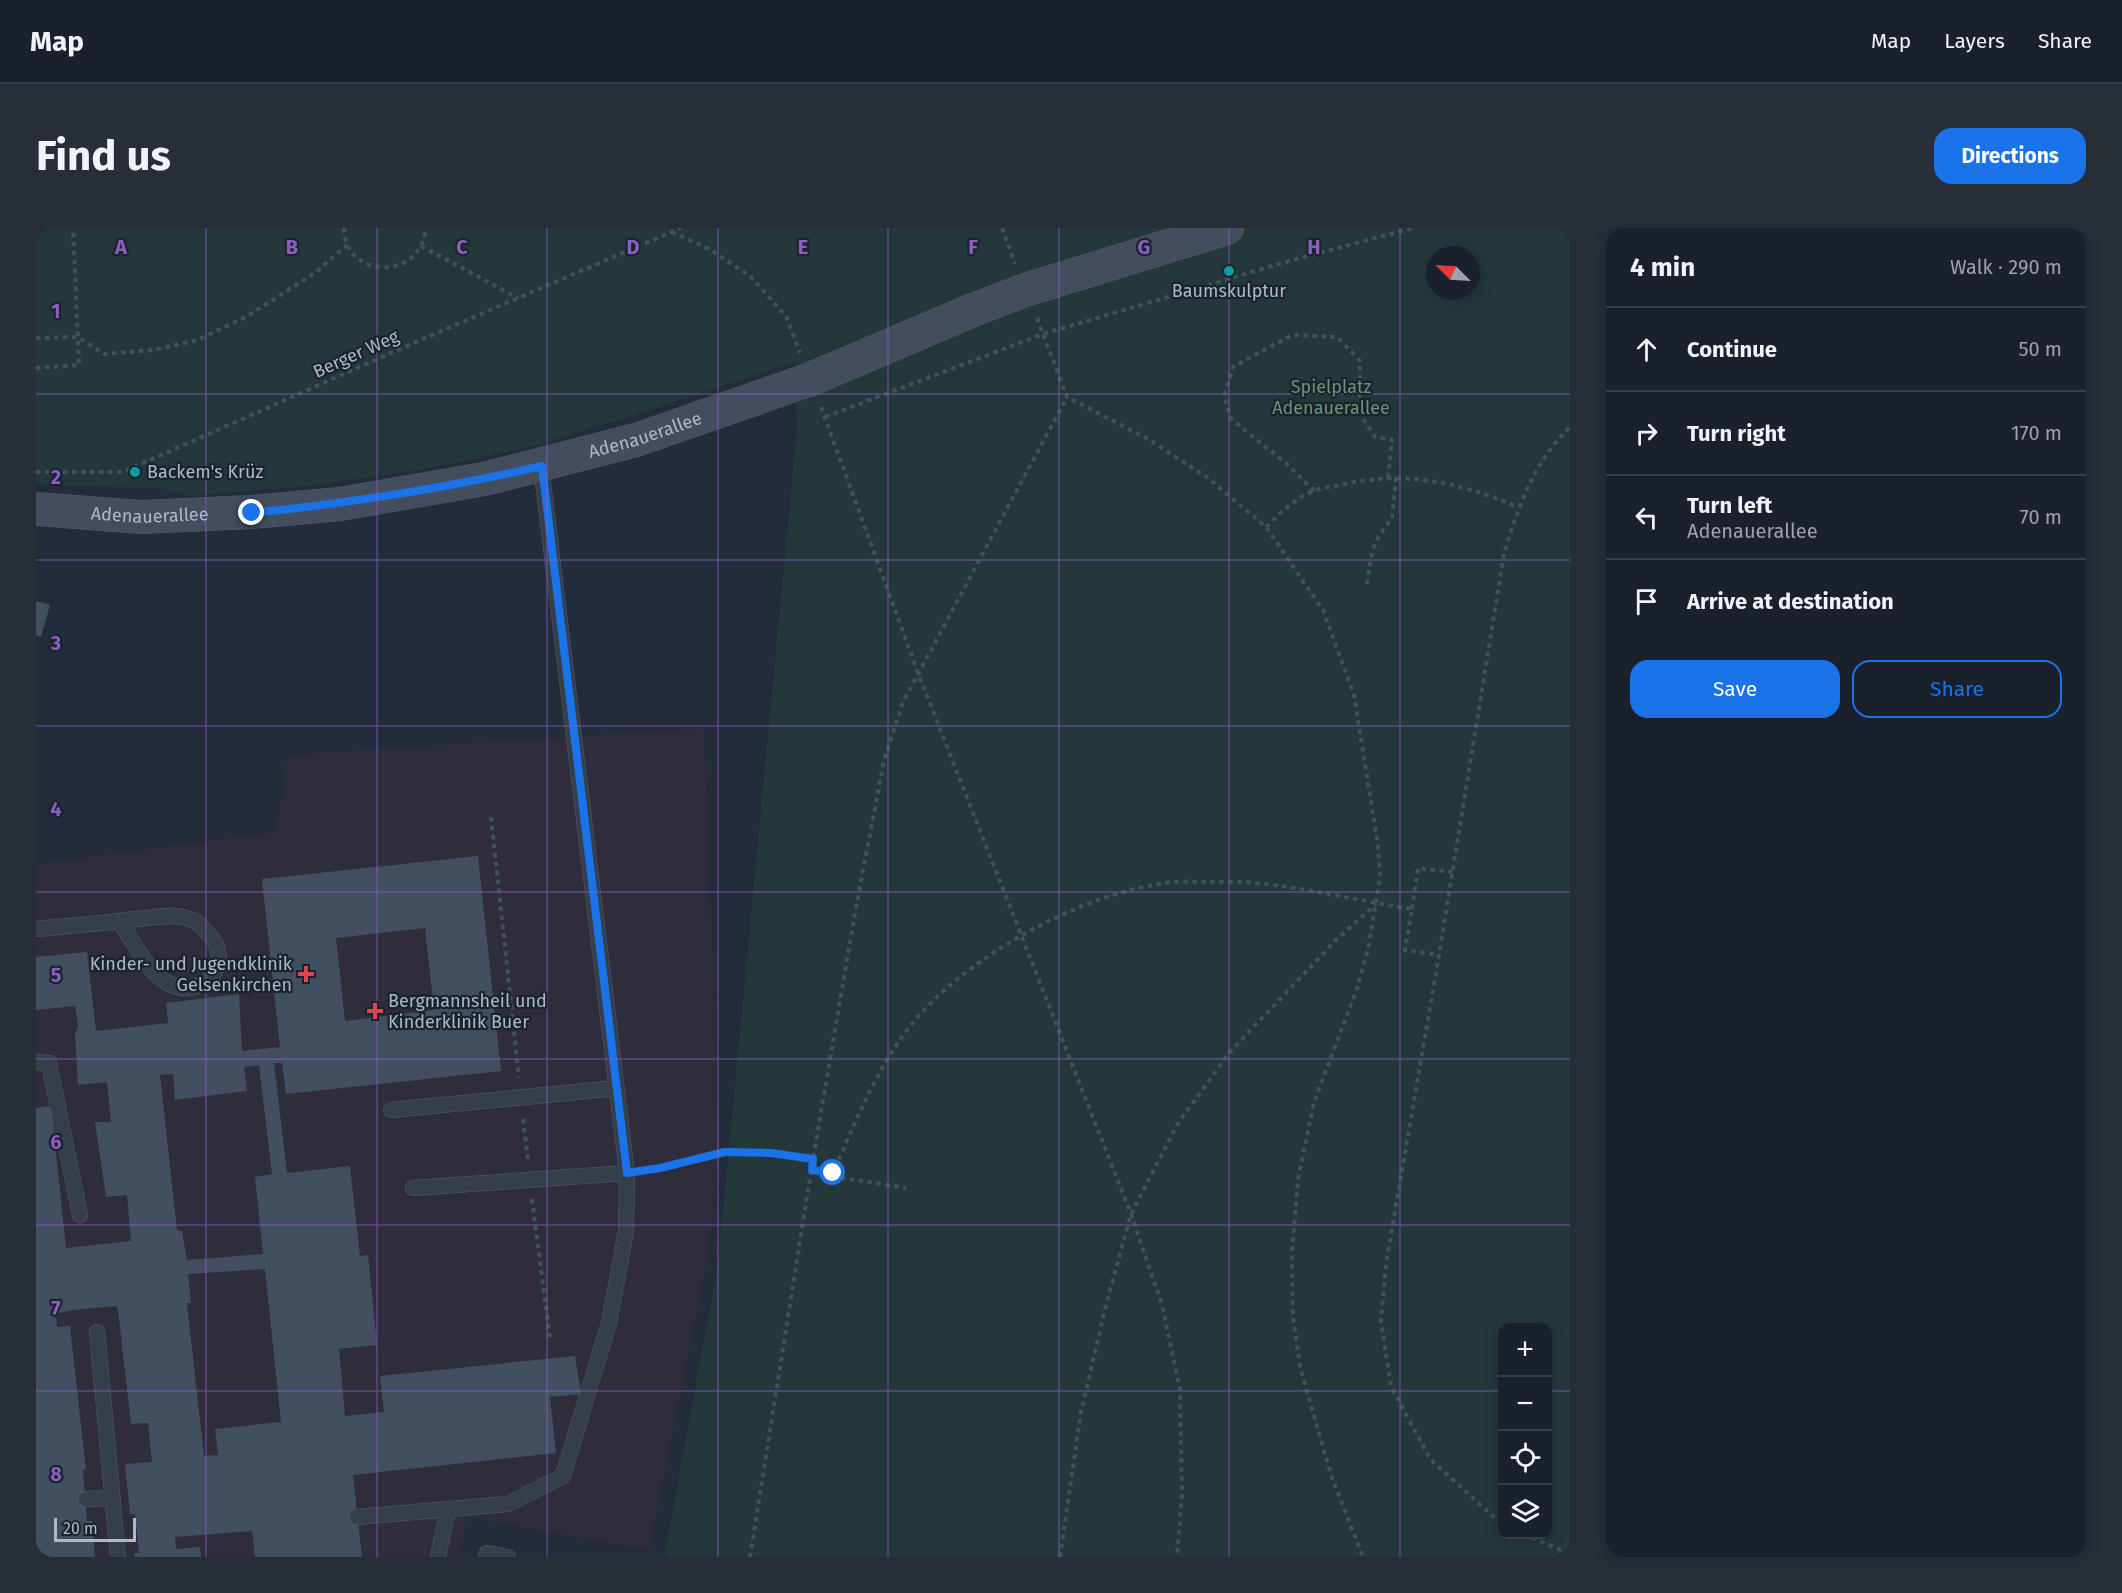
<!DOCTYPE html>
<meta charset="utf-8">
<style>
body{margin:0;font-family:"Fira Sans",sans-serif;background:#272e38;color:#f1f3f6}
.controls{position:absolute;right:18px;bottom:18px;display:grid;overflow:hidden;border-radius:12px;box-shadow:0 3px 15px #0003}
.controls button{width:54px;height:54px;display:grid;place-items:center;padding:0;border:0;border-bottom:2px solid #383e48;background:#1a212c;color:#f1f3f6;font:30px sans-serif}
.compass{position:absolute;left:1390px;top:18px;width:54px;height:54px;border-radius:50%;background:#1a212c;box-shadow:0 3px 15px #0003;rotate:294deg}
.scale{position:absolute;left:18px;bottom:15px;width:82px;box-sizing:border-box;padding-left:6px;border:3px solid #b0b9c7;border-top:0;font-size:16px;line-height:21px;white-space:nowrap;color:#b0b9c7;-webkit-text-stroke:4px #1b232f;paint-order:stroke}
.stop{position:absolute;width:18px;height:18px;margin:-14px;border:4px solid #1a73e8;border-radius:50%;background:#fff}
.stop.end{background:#1a73e8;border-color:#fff;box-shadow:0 2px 6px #0008}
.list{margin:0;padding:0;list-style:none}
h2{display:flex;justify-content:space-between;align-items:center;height:78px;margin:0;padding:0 24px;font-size:26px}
h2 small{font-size:20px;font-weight:400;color:#9fa3a9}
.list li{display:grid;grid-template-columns:39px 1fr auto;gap:18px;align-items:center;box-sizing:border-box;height:84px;padding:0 24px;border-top:2px solid #383e48}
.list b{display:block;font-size:22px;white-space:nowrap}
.list p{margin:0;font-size:20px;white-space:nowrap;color:#9fa3a9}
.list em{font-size:20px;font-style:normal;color:#9fa3a9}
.actions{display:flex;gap:12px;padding:18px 24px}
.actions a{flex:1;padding:14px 0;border:2px solid #1a73e8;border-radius:18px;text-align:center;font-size:21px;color:#1a73e8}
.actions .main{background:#1a73e8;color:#fff}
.icon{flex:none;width:33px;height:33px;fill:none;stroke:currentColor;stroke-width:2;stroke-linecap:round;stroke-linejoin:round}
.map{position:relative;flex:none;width:1534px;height:1329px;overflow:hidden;border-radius:18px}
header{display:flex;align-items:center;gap:36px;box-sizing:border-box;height:84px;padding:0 30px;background:#1a212c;border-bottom:2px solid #383e48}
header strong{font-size:28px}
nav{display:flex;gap:33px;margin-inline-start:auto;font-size:21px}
.intro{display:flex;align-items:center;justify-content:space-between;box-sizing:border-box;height:144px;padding:0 36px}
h1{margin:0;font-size:42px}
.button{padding:15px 27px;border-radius:18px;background:#1a73e8;color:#fff;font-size:21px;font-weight:700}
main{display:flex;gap:36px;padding:0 36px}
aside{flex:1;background:#1a212c;border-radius:18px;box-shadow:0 3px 15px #0003}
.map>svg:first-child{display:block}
</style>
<header>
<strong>Map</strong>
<nav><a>Map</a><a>Layers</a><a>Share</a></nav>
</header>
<div class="intro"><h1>Find us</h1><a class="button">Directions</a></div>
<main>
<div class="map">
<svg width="1534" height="1329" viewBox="0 0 1534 1329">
<rect width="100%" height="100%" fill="#222c3b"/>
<path fill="#2f2d3c" d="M 668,500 L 684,929 L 671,1033 L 613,1322 L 431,1289 L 423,1329 L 0,1329 L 0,636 L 240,604 L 252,527 Z"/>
<path fill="#24383c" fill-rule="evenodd" d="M 0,0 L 1534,0 L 1534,1329 L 628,1329 L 682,1037 L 761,200 L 759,134 L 599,187 L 494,219 L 389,241 L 271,258 L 154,268 L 125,260 L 0,257 ZM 1399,27 L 1435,27 L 1435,63 L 1399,63 ZM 1466,1100 L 1512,1100 L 1512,1306 L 1466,1306 Z"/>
<path fill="#424f60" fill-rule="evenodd" d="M 0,373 L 14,377 L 5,409 L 0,407 Z
M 442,628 L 465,843 L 250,866 L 246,835 L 238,835 L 251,945 L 314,938 L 324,1028 L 332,1027 L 341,1117 L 303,1121 L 309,1188 L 348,1184 L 344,1148 L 539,1128 L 545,1166 L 514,1169 L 520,1225 L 317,1247 L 326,1329 L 219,1329 L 216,1303 L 139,1309 L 140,1321 L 164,1319 L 165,1329 L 99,1329 L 98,1325 L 103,1325 L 99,1286 L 94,1286 L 89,1236 L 116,1234 L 112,1195 L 95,1196 L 82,1082 L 80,1078 L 37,1082 L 20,1086 L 21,1099 L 34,1098 L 50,1242 L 47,1242 L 51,1293 L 56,1293 L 59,1329 L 0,1329 L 0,880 L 15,878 L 30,1020 L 95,1013 L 91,967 L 70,969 L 59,894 L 75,894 L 71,854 L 42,857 L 39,806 L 42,799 L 39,778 L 0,782 L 0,729 L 51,724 L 60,803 L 132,795 L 130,775 L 203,766 L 206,823 L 244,819 L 226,651 ZM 389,700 L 398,782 L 309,793 L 300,710 ZM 223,837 L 236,946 L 219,949 L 227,1026 L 151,1032 L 146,1003 L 141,1002 L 124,847 L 137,846 L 139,872 L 211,863 L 208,839 ZM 229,1041 L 245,1194 L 179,1201 L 182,1227 L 168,1228 L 151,1075 L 155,1075 L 152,1046 Z"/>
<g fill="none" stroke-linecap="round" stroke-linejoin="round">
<defs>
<path id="lane" d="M 0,701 C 34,698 67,695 101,691 C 116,690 136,685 151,690 C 159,692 165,697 170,703 C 204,735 163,778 127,752 C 108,738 97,712 83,693
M 0,834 L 13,835 L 44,987
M 355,882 L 581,860
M 377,960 L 591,945 L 505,238
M 61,1104 L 82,1329
M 50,1271 L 77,1270
M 321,1289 L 472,1276 L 527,1248 L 573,1095 L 590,1003 L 591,945
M 402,1329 L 412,1281
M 450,1329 L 451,1325 L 472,1329"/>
<g id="secondary">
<path id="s1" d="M 0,281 L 105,289 L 216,284 L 304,276 L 448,251 L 600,212 L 775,151 L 937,82 L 989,62 L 1191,0"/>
</g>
</defs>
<use href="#lane" stroke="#535c69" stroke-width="16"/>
<use href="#secondary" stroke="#535c69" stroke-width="34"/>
<path stroke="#3e5456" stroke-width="4" stroke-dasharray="4.5 4.5" stroke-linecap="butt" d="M 308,0 C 309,52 385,53 390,0
M 966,0 L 979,36
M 636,4 L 673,21 L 714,48 L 750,88 L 764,125
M 385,18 L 482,70
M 1001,90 L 1031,169 L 1112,211 L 1172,250 L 1230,299 L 1287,382 L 1318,467 L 1342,617 L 1344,649 L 1332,721 L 1321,761 L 1278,874 L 1262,951 L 1256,1025 L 1257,1089 L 1264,1139 L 1296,1250 L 1327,1329
M 0,110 L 42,109 L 68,126 L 118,122 L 161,112 L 210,89 L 279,45 L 311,17
M 0,140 L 43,137 L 37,0
M 785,179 L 882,445 L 1095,986 L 1126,1077 L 1144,1161 L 1146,1267 L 1141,1329
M 789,189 L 1007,106 L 1253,33 L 1377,0
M 0,244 L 87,244 L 373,117 L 645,0
M 1278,263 L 1251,236 L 1195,191 L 1188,168 L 1197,139 L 1256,107 L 1301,109 L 1324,133 L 1324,186 L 1339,209 L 1356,212 L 1352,250
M 1230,299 C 1244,285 1258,271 1277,263 C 1285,260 1295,259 1304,257 C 1369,242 1422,254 1482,279
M 1331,356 L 1336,324 L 1342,310 L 1356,289 L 1360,249
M 455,589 L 483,850
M 1376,681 L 1382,640 L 1416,644
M 487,891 L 492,931
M 610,942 L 689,924 L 735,925 L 777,931
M 776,942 L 797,945 C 819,895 840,841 875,797 C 930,728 1049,663 1137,654 C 1149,653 1161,654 1173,654 C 1188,654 1204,653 1219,655 C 1272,660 1323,673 1376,681 L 1369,722 L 1403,727
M 797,945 L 807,950 L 870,960
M 496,971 L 514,1110
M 1466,1295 L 1459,1290 L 1394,1231 L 1355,1158 L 1345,1093 L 1350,1036 L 1403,727 L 1468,326 C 1483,277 1497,235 1534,199
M 1488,1306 L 1534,1326
M 714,1329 L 777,931 L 819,685 L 848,532 L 867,474 L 1031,169
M 1024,1329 L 1045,1184 L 1070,1077 L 1095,986 L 1141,897 L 1193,825 L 1299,713 L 1340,676"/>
<use href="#lane" stroke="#353e4b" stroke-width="15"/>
<use href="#secondary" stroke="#434d5e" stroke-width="33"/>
</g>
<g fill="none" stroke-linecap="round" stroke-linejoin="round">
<path stroke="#1a73e8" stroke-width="8" d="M 216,285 C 314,275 410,260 506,238 L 591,945 L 624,940 L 689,924 L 735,925 L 777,931 L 776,942 L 797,945"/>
</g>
<path fill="none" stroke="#8e5dc2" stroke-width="1.5" stroke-opacity="0.55" d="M 170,0 L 170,1329M 341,0 L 341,1329M 511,0 L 511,1329M 682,0 L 682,1329M 852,0 L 852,1329M 1023,0 L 1023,1329M 1193,0 L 1193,1329M 1364,0 L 1364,1329M 0,166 L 1534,166M 0,332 L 1534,332M 0,498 L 1534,498M 0,664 L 1534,664M 0,831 L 1534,831M 0,997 L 1534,997M 0,1163 L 1466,1163M 1512,1163 L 1534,1163"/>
<g fill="#0f9aa8" stroke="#1b232f" stroke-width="2">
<circle cx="1193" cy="43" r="6"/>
<circle cx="99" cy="244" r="6"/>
</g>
<g fill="#e0444e" stroke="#1b232f" stroke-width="2">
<path d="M267 737h6v6h6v6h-6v6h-6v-6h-6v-6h6z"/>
<path d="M336 774h6v6h6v6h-6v6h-6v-6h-6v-6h6z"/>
</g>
<g text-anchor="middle" stroke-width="4.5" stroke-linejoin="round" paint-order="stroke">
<g font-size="18" fill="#b0b9c7" stroke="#1b232f" text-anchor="start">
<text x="1193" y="69" text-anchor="middle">Baumskulptur</text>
<text x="111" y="250">Backem's Krüz</text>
<text x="256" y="742" text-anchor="end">Kinder- und Jugendklinik<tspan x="256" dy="21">Gelsenkirchen</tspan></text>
<text x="352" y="779">Bergmannsheil und<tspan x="352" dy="21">Kinderklinik Buer</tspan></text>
</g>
<g font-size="18" fill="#b0b9c7" stroke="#1b232f">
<text transform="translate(320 126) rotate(-24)" y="6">Berger Weg</text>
<text dy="6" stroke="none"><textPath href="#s1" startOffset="618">Adenauerallee</textPath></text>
<text dy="6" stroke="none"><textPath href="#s1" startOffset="114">Adenauerallee</textPath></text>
</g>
<g font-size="18" fill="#679873" stroke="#1b232f">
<text x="1295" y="165">Spielplatz<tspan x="1295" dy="21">Adenauerallee</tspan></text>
</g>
</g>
<g font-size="20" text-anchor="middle" font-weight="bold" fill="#8e5dc2" stroke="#1b232f" stroke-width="4.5" stroke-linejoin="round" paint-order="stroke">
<text x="85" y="26">A</text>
<text x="256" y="26">B</text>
<text x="426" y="26">C</text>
<text x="597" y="26">D</text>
<text x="767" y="26">E</text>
<text x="937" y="26">F</text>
<text x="1108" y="26">G</text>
<text x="1278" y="26">H</text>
<text x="20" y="90">1</text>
<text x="20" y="256">2</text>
<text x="20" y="422">3</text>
<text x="20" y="588">4</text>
<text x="20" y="754">5</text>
<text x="20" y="921">6</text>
<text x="20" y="1087">7</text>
<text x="20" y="1253">8</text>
</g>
</svg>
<div class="controls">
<button>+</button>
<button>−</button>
<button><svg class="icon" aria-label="locate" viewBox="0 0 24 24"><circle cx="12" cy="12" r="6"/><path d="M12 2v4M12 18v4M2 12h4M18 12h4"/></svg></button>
<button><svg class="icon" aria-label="layers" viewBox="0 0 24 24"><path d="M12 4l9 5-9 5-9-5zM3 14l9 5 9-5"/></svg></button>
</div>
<svg class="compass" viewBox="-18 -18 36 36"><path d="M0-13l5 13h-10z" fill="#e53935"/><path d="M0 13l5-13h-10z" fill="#9fa3a9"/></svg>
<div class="scale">20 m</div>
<div class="stop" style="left:797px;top:945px"></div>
<div class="stop end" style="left:216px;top:285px"></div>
</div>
<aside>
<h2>4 min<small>Walk · 290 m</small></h2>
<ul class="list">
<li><svg class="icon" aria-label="ahead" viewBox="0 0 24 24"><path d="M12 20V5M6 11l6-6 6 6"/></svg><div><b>Continue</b></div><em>50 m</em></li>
<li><svg class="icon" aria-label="right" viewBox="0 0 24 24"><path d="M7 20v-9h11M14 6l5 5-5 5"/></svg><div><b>Turn right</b></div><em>170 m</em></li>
<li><svg class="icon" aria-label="left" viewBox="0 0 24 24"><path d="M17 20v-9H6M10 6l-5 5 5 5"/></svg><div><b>Turn left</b><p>Adenauerallee</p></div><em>70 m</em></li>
<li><svg class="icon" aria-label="arrive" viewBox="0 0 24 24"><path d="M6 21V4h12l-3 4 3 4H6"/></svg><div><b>Arrive at destination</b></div></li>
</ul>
<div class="actions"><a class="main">Save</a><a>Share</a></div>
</aside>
</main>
